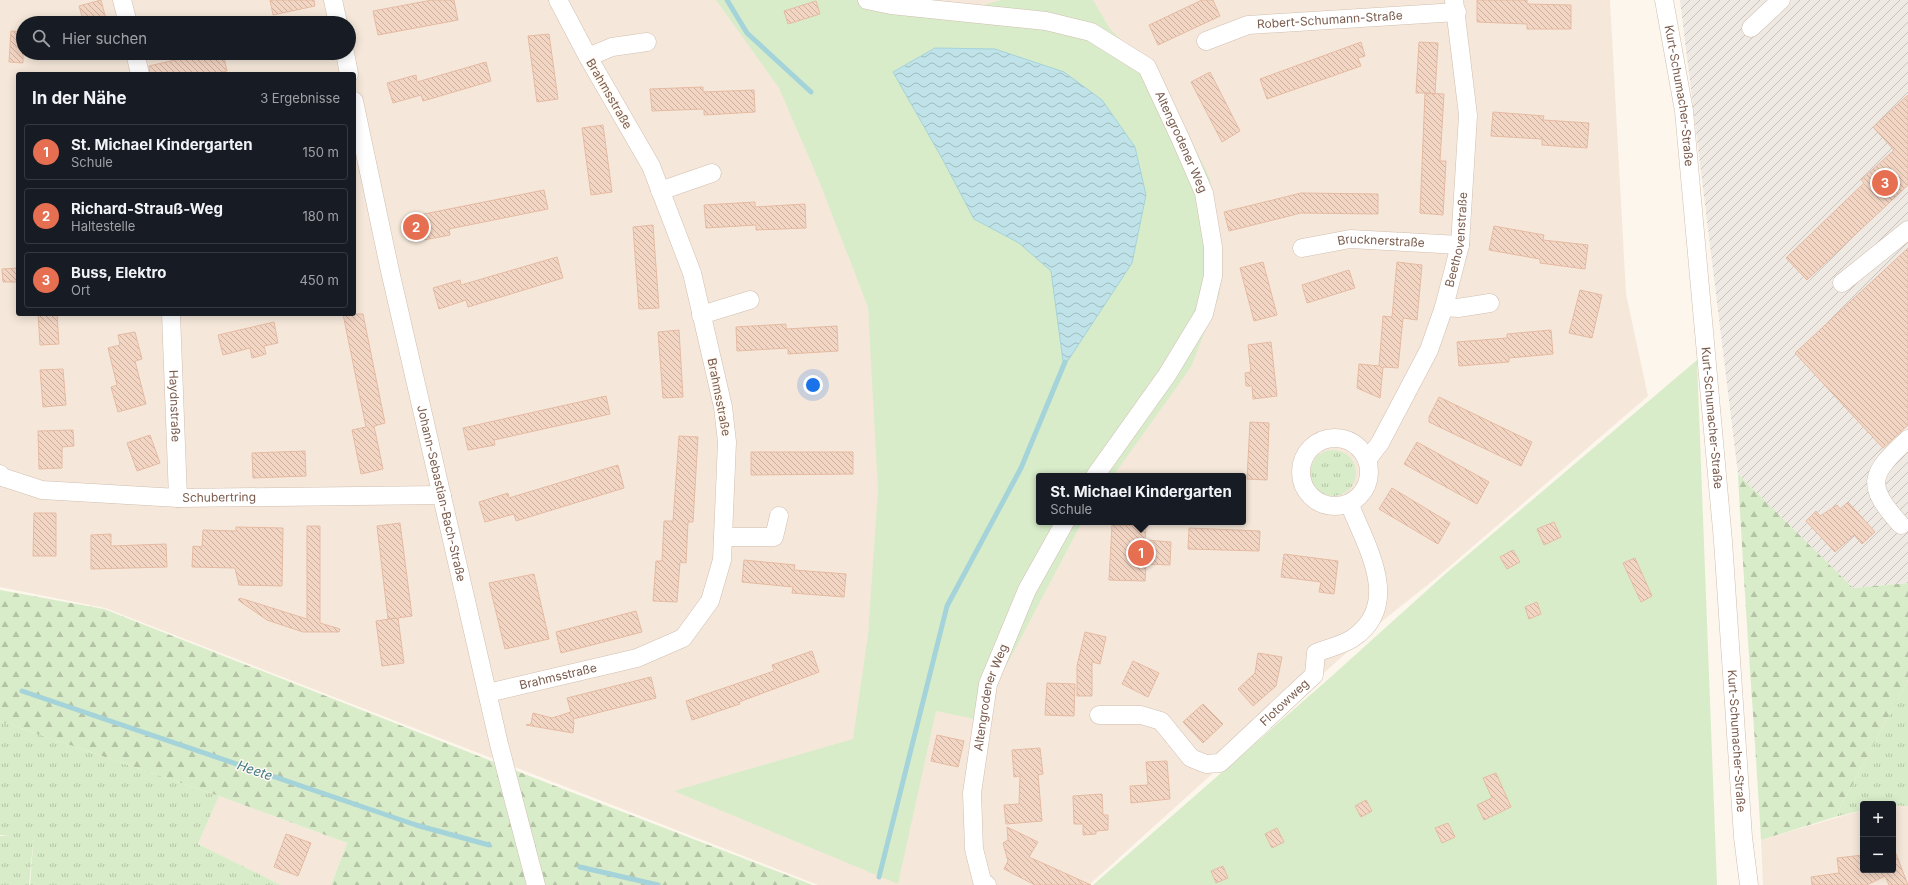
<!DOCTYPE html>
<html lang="de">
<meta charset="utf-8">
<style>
body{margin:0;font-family:Inter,sans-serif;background:#20242c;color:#f1f3f6}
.controls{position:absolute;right:12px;bottom:12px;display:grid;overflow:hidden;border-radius:4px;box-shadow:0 2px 10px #0003}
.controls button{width:36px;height:36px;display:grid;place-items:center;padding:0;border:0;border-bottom:1px solid #363941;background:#171b24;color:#f1f3f6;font:20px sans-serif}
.you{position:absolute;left:813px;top:385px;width:14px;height:14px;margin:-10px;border:3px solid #fff;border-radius:50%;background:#1a73e8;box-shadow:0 0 0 6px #1a73e833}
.badge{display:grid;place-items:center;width:26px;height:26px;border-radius:50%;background:#e76f51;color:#fff;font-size:13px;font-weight:700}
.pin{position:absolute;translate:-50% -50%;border:2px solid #fff;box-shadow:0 1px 4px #0006}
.popup{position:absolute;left:1036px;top:473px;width:210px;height:52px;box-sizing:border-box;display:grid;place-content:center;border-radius:4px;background:#171b24;filter:drop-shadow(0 1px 3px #0005);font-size:13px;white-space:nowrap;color:#9ea1a6}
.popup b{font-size:15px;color:#f1f3f6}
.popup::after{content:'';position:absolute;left:50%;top:100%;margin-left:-8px;border:8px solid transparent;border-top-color:#171b24}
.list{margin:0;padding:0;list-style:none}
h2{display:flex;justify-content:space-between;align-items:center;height:52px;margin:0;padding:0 16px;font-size:17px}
h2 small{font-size:13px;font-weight:400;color:#9ea1a6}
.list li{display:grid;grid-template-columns:26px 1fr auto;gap:12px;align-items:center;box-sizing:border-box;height:56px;margin:0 8px 8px;padding:0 8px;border:1px solid #363941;border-radius:4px}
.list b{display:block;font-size:15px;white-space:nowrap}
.list p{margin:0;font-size:13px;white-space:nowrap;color:#9ea1a6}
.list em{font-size:13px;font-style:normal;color:#9ea1a6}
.icon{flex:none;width:22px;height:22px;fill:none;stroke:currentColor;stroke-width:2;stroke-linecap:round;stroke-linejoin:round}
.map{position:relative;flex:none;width:1908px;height:885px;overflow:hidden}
.search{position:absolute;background:#171b24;box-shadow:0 2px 10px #0003;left:16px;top:16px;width:340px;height:44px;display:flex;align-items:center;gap:10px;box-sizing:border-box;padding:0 14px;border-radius:22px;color:#9ea1a6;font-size:15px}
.panel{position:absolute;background:#171b24;box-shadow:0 2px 10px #0003;left:16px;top:72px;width:340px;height:244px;border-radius:4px}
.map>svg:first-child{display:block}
</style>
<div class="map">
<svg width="1908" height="885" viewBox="0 0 1908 885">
<defs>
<pattern id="industrial-furrows" width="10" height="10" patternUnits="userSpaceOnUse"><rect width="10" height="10" fill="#efe9e4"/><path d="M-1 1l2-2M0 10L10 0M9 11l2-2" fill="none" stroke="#c7c0bb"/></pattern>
<pattern id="grass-tufts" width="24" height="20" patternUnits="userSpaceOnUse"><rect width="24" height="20" fill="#d8ecc9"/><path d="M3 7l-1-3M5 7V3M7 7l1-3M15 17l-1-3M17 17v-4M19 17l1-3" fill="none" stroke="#b4c2a5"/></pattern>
<pattern id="forest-firs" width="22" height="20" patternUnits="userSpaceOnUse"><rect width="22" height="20" fill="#d8ecc9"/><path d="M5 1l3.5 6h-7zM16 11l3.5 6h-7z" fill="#b4c2a5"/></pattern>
<pattern id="water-waves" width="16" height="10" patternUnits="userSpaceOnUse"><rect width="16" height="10" fill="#bfe3e8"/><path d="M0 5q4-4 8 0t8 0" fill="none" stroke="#a0bbbe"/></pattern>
<pattern id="building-back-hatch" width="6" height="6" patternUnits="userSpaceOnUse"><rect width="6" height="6" fill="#f3d5c3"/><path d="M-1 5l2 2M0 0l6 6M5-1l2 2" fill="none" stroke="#cab0a1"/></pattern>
</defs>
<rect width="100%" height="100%" fill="#fdf6ec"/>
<path fill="#f5e8da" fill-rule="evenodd" d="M 0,0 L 1610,0 L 1626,294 L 1648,396 L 1435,579 L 1376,626 L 1089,885 L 818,885 L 105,608 L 0,587 ZM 23,23 L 349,23 L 349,53 L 23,53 ZM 18,74 L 354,74 L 354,314 L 18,314 ZM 1039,476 L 1243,476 L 1243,522 L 1039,522 Z
M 219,796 L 347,843 L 331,885 L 281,885 L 198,844 Z
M 1893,804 L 1908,806 L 1908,885 L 1763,885 L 1761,840 L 1863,810 L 1863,870 L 1893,870 Z"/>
<path fill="url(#industrial-furrows)" d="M 1680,0 L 1908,0 L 1908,583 L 1853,588 L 1738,474 Z"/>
<path fill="url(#grass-tufts)" d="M1310 473a23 23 0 1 1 46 0a23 23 0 1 1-46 0Z
M 1908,680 L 1908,806 L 1863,804 L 1863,810 L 1835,817 Z
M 0,721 L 219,796 L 198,844 L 281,885 L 30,885 L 34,833 L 29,885 L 0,885 L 0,836 L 10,835 L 0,835 Z"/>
<path fill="url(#forest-firs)" d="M 1738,474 L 1853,588 L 1908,583 L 1908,680 L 1835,817 L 1761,840 C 1754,718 1744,596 1738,474 Z
M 0,590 L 104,609 L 545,782 L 813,885 L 331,885 L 347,843 L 219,796 L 0,721 Z"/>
<path fill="#d8ecc9" d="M 716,0 L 920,0 L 981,6 L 1001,0 L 1093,0 L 1110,29 L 1158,75 L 1210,178 L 1220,293 L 1191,367 L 1113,476 L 1039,476 L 1039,522 L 1082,522 L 995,687 L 989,722 L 936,711 L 898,884 L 674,791 L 853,739 L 868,635 L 878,490 L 868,307 L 819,181 L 779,88 Z
M 1697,360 L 1717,885 L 1093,885 L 1333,675 L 1444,575 Z"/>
<path fill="url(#water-waves)" stroke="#a5d3da" d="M 935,48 L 995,49 L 1064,72 L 1102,100 L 1135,147 L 1146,195 L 1132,263 L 1067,362 L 1063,361 L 1051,271 L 1019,243 L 974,219 L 943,160 L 893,72 Z"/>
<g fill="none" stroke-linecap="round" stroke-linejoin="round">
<path stroke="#a5d3da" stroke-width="5" d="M 727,0 L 747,33 L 811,92
M 22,691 L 416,825 L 489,845
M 580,867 L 658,885
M 879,877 L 947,606 L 1021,468 L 1065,362"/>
</g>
<path fill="url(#building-back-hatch)" stroke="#e6bba3" d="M 101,0 L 107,23 L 84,23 L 79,6 Z
M 270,0 L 314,0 L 315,6 L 273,15 Z
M 432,0 L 454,0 L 458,20 L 378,35 L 373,11 Z
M 1202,0 L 1213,0 L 1220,16 L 1158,45 L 1149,25 Z
M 1477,0 L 1527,0 L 1527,4 L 1571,5 L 1571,29 L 1527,29 L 1527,24 L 1477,22 Z
M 816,1 L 820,14 L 788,24 L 784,11 Z
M 11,31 L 23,32 L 23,63 L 9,62 Z
M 549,34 L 558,99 L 537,102 L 528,36 Z
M 1361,42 L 1365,56 L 1358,58 L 1361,66 L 1267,99 L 1260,79 Z
M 1419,42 L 1438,43 L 1435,94 L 1425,93 L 1444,94 L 1440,161 L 1446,161 L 1443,215 L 1420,213 L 1425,93 L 1416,93 Z
M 206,53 L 223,53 L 227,71 L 213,74 L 150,74 L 149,66 Z
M 486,62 L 491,81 L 423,101 L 421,95 L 393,103 L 387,83 L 416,75 L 417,82 Z
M 1210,72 L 1240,131 L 1222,142 L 1191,82 Z
M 703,87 L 703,92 L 754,90 L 755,112 L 704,115 L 704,109 L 652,111 L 650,89 Z
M 1908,95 L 1908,185 L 1807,280 L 1786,258 L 1864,183 L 1861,180 L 1894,150 L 1873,127 Z
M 1493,112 L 1544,116 L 1543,120 L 1589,123 L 1587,148 L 1542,145 L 1542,139 L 1491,136 Z
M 603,125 L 612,192 L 591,195 L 582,128 Z
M 544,190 L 548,209 L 449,229 L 450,235 L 424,240 L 419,215 Z
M 1301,193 L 1378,194 L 1378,214 L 1301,213 L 1229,231 L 1224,212 Z
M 755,202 L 755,207 L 805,204 L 806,228 L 756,230 L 756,225 L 706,228 L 704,205 Z
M 653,225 L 659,308 L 639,309 L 633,227 Z
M 1494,226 L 1544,235 L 1543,240 L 1588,245 L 1585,269 L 1540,263 L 1540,259 L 1489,250 Z
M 1908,248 L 1908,425 L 1883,448 L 1795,353 Z
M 557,257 L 563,278 L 468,307 L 466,300 L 439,309 L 433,288 L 460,280 L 461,285 Z
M 1263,262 L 1277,315 L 1254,321 L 1240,268 Z
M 1397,262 L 1422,265 L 1417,320 L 1403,318 L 1398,368 L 1383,367 L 1380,398 L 1357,388 L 1359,364 L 1379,366 L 1383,316 L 1392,317 Z
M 18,268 L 18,282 L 3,282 L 2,269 Z
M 1349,270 L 1355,288 L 1307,303 L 1302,285 Z
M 1580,290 L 1602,295 L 1592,338 L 1569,333 Z
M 38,314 L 57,314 L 59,344 L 40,345 Z
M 343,314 L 363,314 L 385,423 L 374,426 L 383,469 L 361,474 L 352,430 L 366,427 Z
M 274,322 L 278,343 L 264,346 L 266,354 L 252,358 L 250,348 L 223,355 L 218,335 Z
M 786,324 L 786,329 L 837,326 L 838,351 L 788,354 L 788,348 L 737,351 L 736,327 Z
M 679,330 L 683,397 L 663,398 L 658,332 Z
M 1551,330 L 1553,354 L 1509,358 L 1509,362 L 1459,366 L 1457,342 L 1507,338 L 1507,334 Z
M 135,332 L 142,359 L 135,361 L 146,404 L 118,412 L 111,387 L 117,385 L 108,348 L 120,345 L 118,335 Z
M 1271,342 L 1277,396 L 1253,399 L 1252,386 L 1246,386 L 1245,373 L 1251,372 L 1248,345 Z
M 63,369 L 66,405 L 43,407 L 40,370 Z
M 606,396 L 610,414 L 494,440 L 495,445 L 468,450 L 463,428 Z
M 1439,397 L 1532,442 L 1521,466 L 1429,422 L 1429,417 Z
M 1250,422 L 1269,423 L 1267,480 L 1247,479 Z
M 73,430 L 74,446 L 62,447 L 62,468 L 39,469 L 38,431 Z
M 150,435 L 160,463 L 137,471 L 127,443 Z
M 679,436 L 698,437 L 693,522 L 688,522 L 686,563 L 680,562 L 677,602 L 653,601 L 656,561 L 662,561 L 664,521 L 673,521 Z
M 1417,442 L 1489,482 L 1477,504 L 1404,464 Z
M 305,451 L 306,476 L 253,478 L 252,453 Z
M 751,452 L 853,452 L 853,474 L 751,475 Z
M 618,465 L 624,488 L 516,521 L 514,514 L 485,522 L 479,502 L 508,493 L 509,498 Z
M 1392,488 L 1450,523 L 1438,544 L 1379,509 Z
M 1848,502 L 1875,532 L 1862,544 L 1854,535 L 1835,552 L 1806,521 L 1816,511 L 1820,516 L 1837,505 L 1840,509 Z
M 34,513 L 56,513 L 56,556 L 33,556 Z
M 1554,522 L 1561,537 L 1544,545 L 1537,529 Z
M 400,523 L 412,616 L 398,618 L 404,663 L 382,666 L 376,621 L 396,618 L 388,619 L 377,526 Z
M 1112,525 L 1146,526 L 1145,540 L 1171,542 L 1170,565 L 1146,564 L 1145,581 L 1109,580 Z
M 307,526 L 320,526 L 320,623 L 340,629 L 339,632 L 303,632 L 267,620 L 238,600 L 240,598 L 307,619 Z
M 236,527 L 283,528 L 282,586 L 239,585 L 235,568 L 192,567 L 193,546 L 202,547 L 203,530 L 236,531 Z
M 1189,528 L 1260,531 L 1259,551 L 1188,549 Z
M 111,534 L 111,546 L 166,544 L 167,567 L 91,569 L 91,535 Z
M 1513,550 L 1520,562 L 1507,569 L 1500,557 Z
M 1284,554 L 1338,561 L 1334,594 L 1319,592 L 1321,582 L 1281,577 Z
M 1635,558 L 1652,596 L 1641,602 L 1623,563 Z
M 744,560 L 795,565 L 794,570 L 846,574 L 844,597 L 792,593 L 793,587 L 742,582 Z
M 534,574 L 549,639 L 505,649 L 489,583 Z
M 1537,602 L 1541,614 L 1529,619 L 1525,607 Z
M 636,611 L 642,632 L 561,653 L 556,632 Z
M 1085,632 L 1106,637 L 1100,664 L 1092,662 L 1092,696 L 1077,696 L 1077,666 Z
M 812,651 L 819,672 L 739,702 L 740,704 L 692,720 L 686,701 L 774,671 L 772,665 Z
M 1258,653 L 1282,657 L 1276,686 L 1253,706 L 1238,689 L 1255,673 Z
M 1133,661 L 1159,673 L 1148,697 L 1122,684 Z
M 651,677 L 656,698 L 573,719 L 574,723 L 573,733 L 526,725 L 531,724 L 533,713 L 552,718 L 571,712 L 567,698 Z
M 1047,683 L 1075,684 L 1074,716 L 1045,715 Z
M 1203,704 L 1223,724 L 1203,743 L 1183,722 Z
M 937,735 L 964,741 L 958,767 L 931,761 Z
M 1040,748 L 1043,774 L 1038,775 L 1042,821 L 1006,824 L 1004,805 L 1019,804 L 1020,776 L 1014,777 L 1012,750 Z
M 1167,761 L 1170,799 L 1131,803 L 1130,786 L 1148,785 L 1146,762 Z
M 1496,773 L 1511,807 L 1484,820 L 1477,805 L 1492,798 L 1483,778 Z
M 1102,794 L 1103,815 L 1108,815 L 1108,830 L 1096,831 L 1096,834 L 1083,835 L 1083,824 L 1074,824 L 1073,796 Z
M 1366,800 L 1372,811 L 1361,817 L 1355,806 Z
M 1448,823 L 1455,837 L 1442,843 L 1435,828 Z
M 1007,827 L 1038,842 L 1029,857 L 1091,885 L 1035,885 L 1004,869 L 1008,861 L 1003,843 L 1008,840 Z
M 1277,828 L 1284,842 L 1272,848 L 1265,834 Z
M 286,834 L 311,843 L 298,876 L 274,867 Z
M 1893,846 L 1908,885 L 1889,885 L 1885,876 L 1867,885 L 1812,885 L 1811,877 L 1839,873 L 1837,858 L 1863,855 L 1863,870 L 1893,870 Z
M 1223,866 L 1228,878 L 1216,883 L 1211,871 Z"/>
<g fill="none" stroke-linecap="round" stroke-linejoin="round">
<defs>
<g id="minor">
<path d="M 122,0 L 128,23"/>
<path d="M 333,0 L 338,23"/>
<path id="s1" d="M 867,0 L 891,5 L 1046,21 L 1091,32 L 1147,67 L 1181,140 L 1204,193 L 1213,247 L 1213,276 L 1204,314 L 1167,375 L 1095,476"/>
<path id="s2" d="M 1664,0 L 1684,111 L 1723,541 L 1743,837 L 1749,885"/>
<path d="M 1751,28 L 1781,0"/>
<path id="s3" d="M 1206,41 L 1248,25 L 1457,12"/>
<path d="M 135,53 L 140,74"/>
<path d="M 345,53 L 349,74"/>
<path d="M 588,57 L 612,47 L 647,42"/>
<path id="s4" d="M 354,101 L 390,271 L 499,744 L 536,885"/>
<path d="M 660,191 L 712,173"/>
<path id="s5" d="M 1302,248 L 1350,239 L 1460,245"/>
<path d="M 1842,283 L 1908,230"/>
<path d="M 1444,307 L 1458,308 L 1490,303"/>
<path id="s6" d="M 171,314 L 178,498"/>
<path d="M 701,315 L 750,300"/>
<circle cx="1335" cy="472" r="34"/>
<path id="s7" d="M 1367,460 L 1380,443 L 1429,350 L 1444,307 L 1460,245 L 1468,115 L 1454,0"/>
<path id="s8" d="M 0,474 L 2,477 L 42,490 L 178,498 L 442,495"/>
<path d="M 1901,525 C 1864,484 1870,474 1908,439"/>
<path d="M 723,537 L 774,537 L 779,516"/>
<path id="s9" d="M 488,693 L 637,658 L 683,638 L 710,601 L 722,560 L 727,442 L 723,407 L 692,273 L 651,166 L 588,57 L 558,0"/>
<path id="s10" d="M 1099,715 L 1141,715 L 1161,721 L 1191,758 L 1206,764 L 1220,763 L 1314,675 L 1316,653 C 1328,648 1343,645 1353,638 C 1403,604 1366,546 1349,503"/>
<path id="s11" d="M 987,885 L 982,881 L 974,849 L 972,793 L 988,684 L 1027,590 L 1065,522"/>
</g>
</defs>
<use href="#minor" stroke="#d1beb0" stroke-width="19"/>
<use href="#minor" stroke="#fff" stroke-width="18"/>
</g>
<g text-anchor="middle" stroke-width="3" stroke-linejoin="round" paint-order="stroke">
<g font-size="12" fill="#7a5c4d" stroke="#fffaf3">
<text dy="4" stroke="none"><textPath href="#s3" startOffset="127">Robert-Schumann-Straße</textPath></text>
<text transform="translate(609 94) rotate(60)" y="4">Brahmsstraße</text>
<text dy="4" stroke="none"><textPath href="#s2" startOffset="97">Kurt-Schumacher-Straße</textPath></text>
<text dy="4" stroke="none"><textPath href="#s1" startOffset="375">Altengrodener Weg</textPath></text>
<text dy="4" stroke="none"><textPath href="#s7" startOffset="241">Beethovenstraße</textPath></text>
<text dy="4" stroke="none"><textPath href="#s5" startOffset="80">Brucknerstraße</textPath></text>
<text transform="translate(719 397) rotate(79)" y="4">Brahmsstraße</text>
<text dy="4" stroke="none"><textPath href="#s6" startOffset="92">Haydnstraße</textPath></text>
<text dy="4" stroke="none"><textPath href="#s2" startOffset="421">Kurt-Schumacher-Straße</textPath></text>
<text dy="4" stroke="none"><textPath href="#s4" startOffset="402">Johann-Sebastian-Bach-Straße</textPath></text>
<text dy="4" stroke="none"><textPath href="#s8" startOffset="223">Schubertring</textPath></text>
<text dy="4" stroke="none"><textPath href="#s9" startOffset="72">Brahmsstraße</textPath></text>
<text dy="4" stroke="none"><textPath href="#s11" startOffset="193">Altengrodener Weg</textPath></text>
<text dy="4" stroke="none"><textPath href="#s10" startOffset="229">Flotowweg</textPath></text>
<text dy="4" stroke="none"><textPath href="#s2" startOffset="745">Kurt-Schumacher-Straße</textPath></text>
</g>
<g font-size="13" font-style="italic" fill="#437c86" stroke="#fffaf3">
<text transform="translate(255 770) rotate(19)" y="5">Heete</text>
</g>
</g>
</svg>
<div class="controls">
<button>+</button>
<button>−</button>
</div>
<div class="you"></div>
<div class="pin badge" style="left:1141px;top:553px">1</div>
<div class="popup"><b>St. Michael Kindergarten</b>Schule</div>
<div class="pin badge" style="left:416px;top:227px">2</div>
<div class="pin badge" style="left:1885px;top:183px">3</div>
<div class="search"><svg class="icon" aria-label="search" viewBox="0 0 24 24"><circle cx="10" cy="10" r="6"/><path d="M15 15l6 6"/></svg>Hier suchen</div>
<section class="panel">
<h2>In der Nähe<small>3 Ergebnisse</small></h2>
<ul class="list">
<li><span class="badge">1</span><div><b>St. Michael Kindergarten</b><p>Schule</p></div><em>150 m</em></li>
<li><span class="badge">2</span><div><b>Richard-Strauß-Weg</b><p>Haltestelle</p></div><em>180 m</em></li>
<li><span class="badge">3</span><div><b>Buss, Elektro</b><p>Ort</p></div><em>450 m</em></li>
</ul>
</section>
</div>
